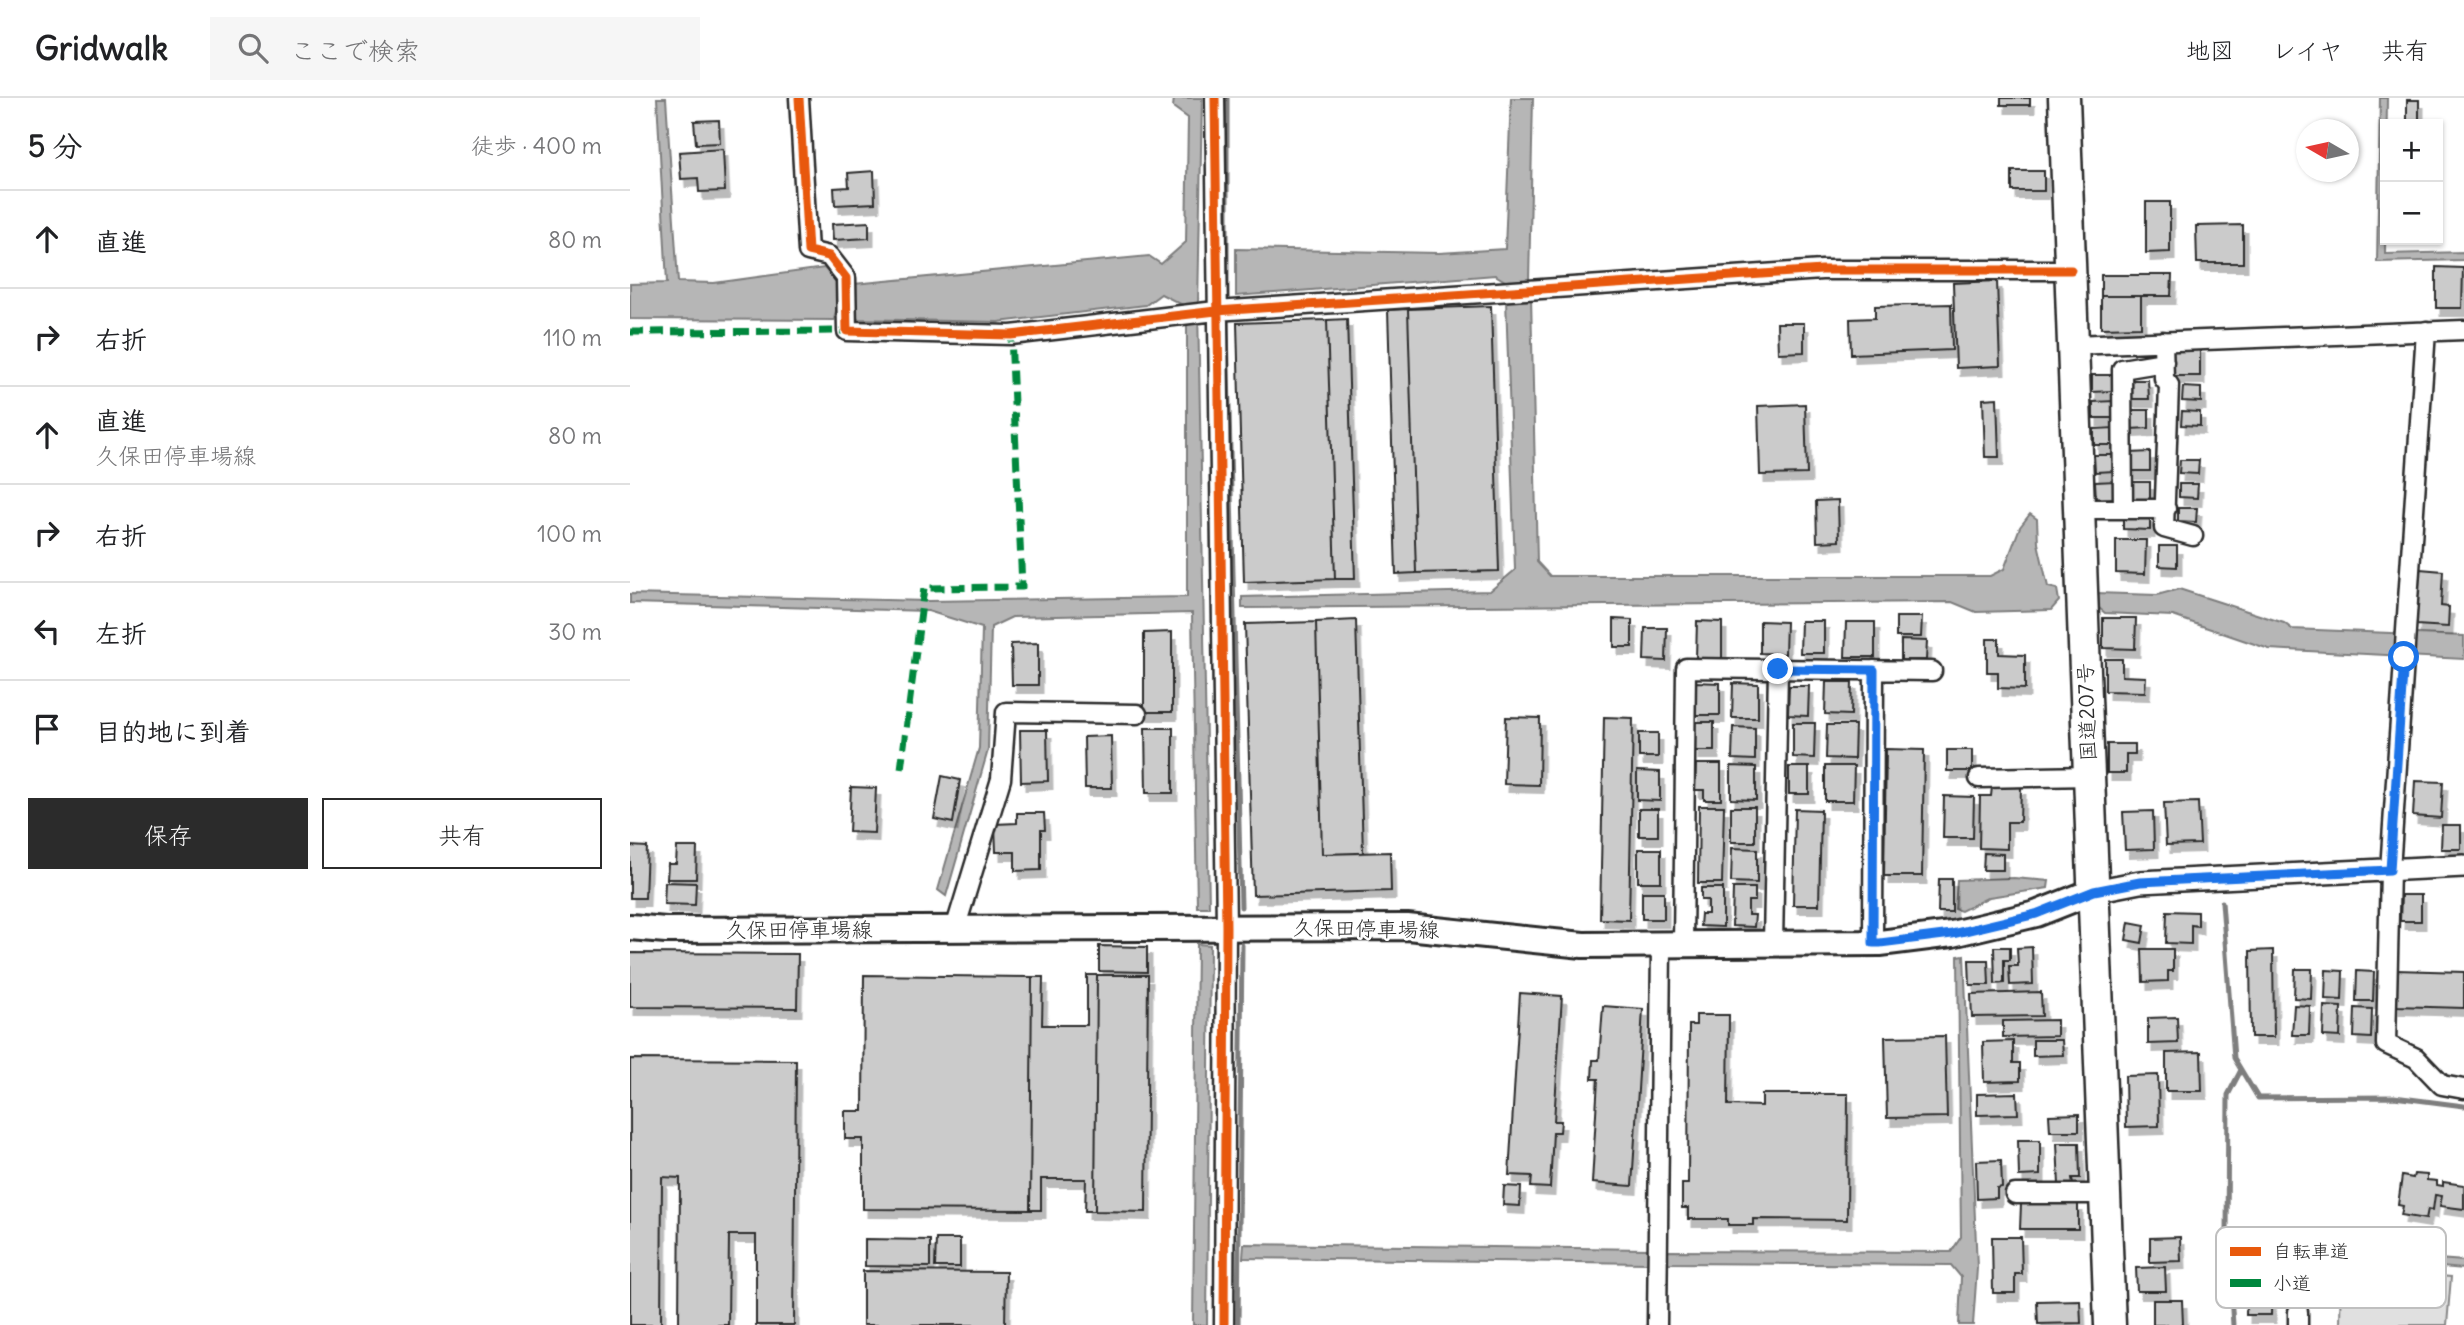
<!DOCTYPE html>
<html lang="ja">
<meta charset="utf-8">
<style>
body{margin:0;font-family:Delius,"Klee One",sans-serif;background:#f6f6f6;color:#202124}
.controls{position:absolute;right:21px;top:21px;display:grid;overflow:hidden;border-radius:0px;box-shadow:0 2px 5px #0004}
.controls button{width:63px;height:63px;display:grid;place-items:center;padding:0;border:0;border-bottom:2px solid #e0e0e0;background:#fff;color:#202124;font:35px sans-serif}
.compass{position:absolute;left:1666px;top:21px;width:63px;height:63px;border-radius:50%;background:#fff;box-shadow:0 2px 5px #0004;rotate:279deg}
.stop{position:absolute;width:21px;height:21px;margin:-16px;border:5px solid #1a73e8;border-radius:50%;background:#fff}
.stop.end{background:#1a73e8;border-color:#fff;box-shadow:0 2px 7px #0008}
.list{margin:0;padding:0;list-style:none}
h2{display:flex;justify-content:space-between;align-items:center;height:91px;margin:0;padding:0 28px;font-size:30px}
h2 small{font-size:23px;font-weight:400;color:#757577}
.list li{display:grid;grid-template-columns:46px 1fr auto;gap:21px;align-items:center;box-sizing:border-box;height:98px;padding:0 28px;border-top:2px solid #e0e0e0}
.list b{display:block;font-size:26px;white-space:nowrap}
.list p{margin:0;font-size:23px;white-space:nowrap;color:#757577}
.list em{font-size:23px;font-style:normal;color:#757577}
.actions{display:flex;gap:14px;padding:21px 28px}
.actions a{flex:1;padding:16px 0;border:2px solid #2b2b2b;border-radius:0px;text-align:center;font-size:24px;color:#2b2b2b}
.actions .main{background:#2b2b2b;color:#fff}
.icon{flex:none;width:38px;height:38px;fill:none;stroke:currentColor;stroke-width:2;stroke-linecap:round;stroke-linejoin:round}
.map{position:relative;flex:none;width:1834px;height:1227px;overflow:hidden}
header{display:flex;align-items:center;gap:42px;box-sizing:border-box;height:98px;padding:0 35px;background:#fff;border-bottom:2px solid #e0e0e0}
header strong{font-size:33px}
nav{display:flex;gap:38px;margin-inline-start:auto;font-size:24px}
.search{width:490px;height:63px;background:#f6f6f6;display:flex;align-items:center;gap:18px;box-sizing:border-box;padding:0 24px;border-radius:0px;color:#757577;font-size:26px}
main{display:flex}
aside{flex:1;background:#fff}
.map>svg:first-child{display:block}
</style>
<header>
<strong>Gridwalk</strong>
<div class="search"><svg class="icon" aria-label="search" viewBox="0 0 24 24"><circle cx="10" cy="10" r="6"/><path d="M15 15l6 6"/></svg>ここで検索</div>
<nav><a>地図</a><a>レイヤ</a><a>共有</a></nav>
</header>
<main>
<aside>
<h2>5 分<small>徒歩 · 400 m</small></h2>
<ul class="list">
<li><svg class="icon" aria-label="ahead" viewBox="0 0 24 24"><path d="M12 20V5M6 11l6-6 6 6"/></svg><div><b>直進</b></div><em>80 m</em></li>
<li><svg class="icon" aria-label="right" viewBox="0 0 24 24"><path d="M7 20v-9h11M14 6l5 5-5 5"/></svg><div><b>右折</b></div><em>110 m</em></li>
<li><svg class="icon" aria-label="ahead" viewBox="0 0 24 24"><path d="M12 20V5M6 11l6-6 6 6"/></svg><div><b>直進</b><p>久保田停車場線</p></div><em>80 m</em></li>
<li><svg class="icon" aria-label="right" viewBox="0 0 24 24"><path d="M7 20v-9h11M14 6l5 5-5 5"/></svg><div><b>右折</b></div><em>100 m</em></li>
<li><svg class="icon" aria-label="left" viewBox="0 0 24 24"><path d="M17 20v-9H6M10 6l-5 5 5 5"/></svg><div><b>左折</b></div><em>30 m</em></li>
<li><svg class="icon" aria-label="arrive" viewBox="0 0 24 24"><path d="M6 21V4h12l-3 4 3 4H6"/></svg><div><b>目的地に到着</b></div></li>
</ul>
<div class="actions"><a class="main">保存</a><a>共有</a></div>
</aside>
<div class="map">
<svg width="1834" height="1227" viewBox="0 0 1834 1227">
<defs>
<filter id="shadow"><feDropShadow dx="4.5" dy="8" stdDeviation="0" flood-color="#0004"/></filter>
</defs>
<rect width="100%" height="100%" fill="#fff"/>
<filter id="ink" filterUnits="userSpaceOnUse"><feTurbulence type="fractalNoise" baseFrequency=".0143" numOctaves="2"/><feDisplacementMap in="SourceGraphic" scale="14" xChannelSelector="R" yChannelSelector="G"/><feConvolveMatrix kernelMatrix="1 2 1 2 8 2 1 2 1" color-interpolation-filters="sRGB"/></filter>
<g filter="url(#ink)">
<path fill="#e0e0e0" stroke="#868686" stroke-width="2" d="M 1711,1170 L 1821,1179 L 1817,1227 L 1710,1227 Z"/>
<path fill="#b6b6b6" stroke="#7e7e7e" stroke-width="2" d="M 27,0 L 36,0 L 48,184 L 84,185 L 194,170 L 208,185 L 207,198 L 222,198 L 224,186 L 519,158 L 531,166 L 556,144 L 558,20 L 543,9 L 544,0 L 572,0 L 568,208 L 579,809 L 567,809 L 562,515 L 382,519 L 361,529 L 358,652 L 316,798 L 308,792 L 349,650 L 352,530 L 298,513 L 0,505 L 0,496 L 299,503 L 557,499 L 557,209 L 531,196 L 516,207 L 368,224 L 226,221 L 224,207 L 207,208 L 204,222 L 0,221 L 0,186 L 37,185 Z
M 881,0 L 903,0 L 899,183 L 877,184 L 865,177 L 606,198 L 606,151 L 809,155 L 875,151 Z
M 1750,0 L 1757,0 L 1755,156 L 1834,154 L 1834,162 L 1747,164 Z
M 901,198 L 907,464 L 920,478 L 1360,478 L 1374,471 L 1390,429 L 1400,416 L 1407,421 L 1408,445 L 1418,489 L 1427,491 L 1429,503 L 1421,512 L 1346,514 L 1322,504 L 612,510 L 612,499 L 860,493 L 885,472 L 876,201 Z
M 1549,491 L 1654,525 L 1662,531 L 1834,538 L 1834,561 L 1639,551 L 1543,518 L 1475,515 L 1469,510 L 1467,495 L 1527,497 Z
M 1384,780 L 1419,783 L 1418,790 L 1359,799 L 1331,813 L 1325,811 L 1327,782 Z
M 567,846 L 580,847 L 577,1227 L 563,1227 Z
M 1334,857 L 1347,1170 L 1343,1227 L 1329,1227 L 1331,1179 L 1321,1167 L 1038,1165 L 1037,1153 L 1321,1154 L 1331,1139 L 1328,858 Z
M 614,1146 L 1018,1151 L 1018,1165 L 613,1160 Z
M 1714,1154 L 1834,1163 L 1834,1171 L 1714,1161 L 1599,1157 Z"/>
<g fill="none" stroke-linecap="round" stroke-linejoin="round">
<path stroke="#7e7e7e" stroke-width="5" d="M 597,0 L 597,228 L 611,809
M 1592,804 L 1604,960 L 1628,1000 L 1764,999 L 1834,1008
M 608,1227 L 612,847
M 1603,1227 L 1597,1137 L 1598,997 L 1611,972"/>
</g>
<path fill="#cbcbcb" stroke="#2b2b2b" stroke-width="2" filter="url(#shadow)" d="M 1371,0 L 1400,0 L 1400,7 L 1371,7 Z
M 1777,2 L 1789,2 L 1789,26 L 1777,26 Z
M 89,22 L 90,45 L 66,46 L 64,23 Z
M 93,51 L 95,93 L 69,94 L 68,80 L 51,81 L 49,54 Z
M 244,73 L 245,105 L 205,107 L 204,90 L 219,89 L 218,75 Z
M 1382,73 L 1414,73 L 1414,93 L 1382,93 Z
M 1516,104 L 1540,104 L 1540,154 L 1516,155 Z
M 239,124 L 239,140 L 203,142 L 202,126 Z
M 1613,127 L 1613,165 L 1567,165 L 1566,128 Z
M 1806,169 L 1833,170 L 1832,210 L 1806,210 Z
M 1471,177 L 1542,177 L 1541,198 L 1471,198 Z
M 1367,183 L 1370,268 L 1326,270 L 1323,185 Z
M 1471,198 L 1511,198 L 1511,229 L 1471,230 Z
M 1321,206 L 1322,252 L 1221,256 L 1220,221 L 1245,220 L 1245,208 Z
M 861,208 L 869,473 L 786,475 L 778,211 Z
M 778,211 L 786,475 L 766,476 L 758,212 Z
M 717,221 L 725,481 L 705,481 L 697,222 Z
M 697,222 L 705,481 L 614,484 L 607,225 Z
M 1147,225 L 1174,225 L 1174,254 L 1148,255 Z
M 1543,248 L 1570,248 L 1570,278 L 1543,278 Z
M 1462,277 L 1482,277 L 1482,293 L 1462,294 Z
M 1500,282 L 1518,282 L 1519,301 L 1500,301 Z
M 1553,289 L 1571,290 L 1571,304 L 1552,303 Z
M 1367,300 L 1369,359 L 1355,359 L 1353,301 Z
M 1483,303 L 1483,320 L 1463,320 L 1463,304 Z
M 1175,306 L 1177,376 L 1130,377 L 1128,308 Z
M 1500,312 L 1519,312 L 1519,330 L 1500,331 Z
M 1552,313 L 1570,314 L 1570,328 L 1551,327 Z
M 1484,330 L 1484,347 L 1464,347 L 1464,331 Z
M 1520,354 L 1520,373 L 1501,373 L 1500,355 Z
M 1464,357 L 1484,357 L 1485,373 L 1465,374 Z
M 1550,362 L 1569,362 L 1568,376 L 1549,375 Z
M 1485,383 L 1486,400 L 1466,401 L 1465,384 Z
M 1501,384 L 1520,384 L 1520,402 L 1501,402 Z
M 1549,386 L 1568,386 L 1567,400 L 1549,399 Z
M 1208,402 L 1209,443 L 1187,444 L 1186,403 Z
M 1548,410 L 1567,410 L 1566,424 L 1548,423 Z
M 1493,419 L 1520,419 L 1520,432 L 1493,431 Z
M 1486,442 L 1516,442 L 1515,476 L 1486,475 Z
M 1529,448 L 1547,448 L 1547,469 L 1529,468 Z
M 1790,471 L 1813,473 L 1811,508 L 1819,509 L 1818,529 L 1786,527 Z
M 1266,519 L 1292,519 L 1291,539 L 1266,539 Z
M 1473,520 L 1506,520 L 1505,551 L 1473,550 Z
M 984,521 L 1002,522 L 1002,549 L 984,549 Z
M 726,522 L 733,755 L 692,756 L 686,524 Z
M 1067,523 L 1092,524 L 1092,560 L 1066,560 Z
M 1130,523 L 1156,524 L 1155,556 L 1130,555 Z
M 1171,523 L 1194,523 L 1194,555 L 1170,555 Z
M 686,524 L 692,756 L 760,754 L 761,793 L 623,797 L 615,526 Z
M 1216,524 L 1245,524 L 1245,559 L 1215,559 Z
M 1015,530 L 1037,530 L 1036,563 L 1014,562 Z
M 542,534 L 542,614 L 514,614 L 514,535 Z
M 1357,541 L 1369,541 L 1369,556 L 1395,557 L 1395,591 L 1368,590 L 1368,574 L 1357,574 Z
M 1271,542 L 1297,543 L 1296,562 L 1271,562 Z
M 408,545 L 408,587 L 382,587 L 381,546 Z
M 1475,561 L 1492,561 L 1492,578 L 1516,579 L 1515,594 L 1475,593 Z
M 1065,584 L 1090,585 L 1090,617 L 1065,617 Z
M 1196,584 L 1222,584 L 1221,617 L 1195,616 Z
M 1103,585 L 1128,586 L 1128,620 L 1102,620 Z
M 1159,588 L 1179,588 L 1178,618 L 1158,617 Z
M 876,619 L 910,620 L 909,687 L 874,686 Z
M 974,619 L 1003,620 L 999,822 L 970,821 Z
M 1065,624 L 1084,624 L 1084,653 L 1064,653 Z
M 1163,625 L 1185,625 L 1184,660 L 1163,659 Z
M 1197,627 L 1225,627 L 1224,661 L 1196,660 Z
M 1103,629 L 1125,630 L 1125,662 L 1102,661 Z
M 515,630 L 543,630 L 543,695 L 516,695 Z
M 390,632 L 417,632 L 418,683 L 391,684 Z
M 1009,635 L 1028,635 L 1028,659 L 1009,659 Z
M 481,638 L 482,690 L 455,690 L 454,639 Z
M 1477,646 L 1505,646 L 1505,656 L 1496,656 L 1496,675 L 1477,675 Z
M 1256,651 L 1294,652 L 1292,778 L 1254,778 Z
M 1317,652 L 1342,652 L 1342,673 L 1317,673 Z
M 1066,666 L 1091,666 L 1091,702 L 1074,702 L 1074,692 L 1065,692 Z
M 1101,668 L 1126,669 L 1126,702 L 1101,701 Z
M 1195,668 L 1224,668 L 1223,703 L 1195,703 Z
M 1159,669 L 1179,669 L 1179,696 L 1159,696 Z
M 1007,673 L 1030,674 L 1030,703 L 1007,702 Z
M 312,678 L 330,682 L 323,725 L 304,721 Z
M 1785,683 L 1813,684 L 1811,720 L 1783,718 Z
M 221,689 L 246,690 L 244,735 L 219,734 Z
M 1362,689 L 1391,689 L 1390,724 L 1377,724 L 1377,751 L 1349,750 L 1350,698 L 1361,698 Z
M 1314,698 L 1344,699 L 1343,740 L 1313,740 Z
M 1568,704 L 1570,746 L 1536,747 L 1534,705 Z
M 1069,708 L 1094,708 L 1092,785 L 1068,785 Z
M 1101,709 L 1125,709 L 1125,744 L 1101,744 Z
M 1009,711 L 1028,711 L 1028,738 L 1009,738 Z
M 1165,711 L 1191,712 L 1189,807 L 1163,807 Z
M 1523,713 L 1524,751 L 1495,752 L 1493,714 Z
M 387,715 L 414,715 L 415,732 L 411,732 L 411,772 L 385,773 L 385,754 L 366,754 L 365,726 L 387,725 Z
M 1812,727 L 1831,727 L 1831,751 L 1811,751 Z
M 0,748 L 17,749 L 15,800 L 0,800 Z
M 47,749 L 67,749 L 66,781 L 37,781 L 38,766 L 46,766 Z
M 1102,750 L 1127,751 L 1127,785 L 1101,784 Z
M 1008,751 L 1031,751 L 1031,784 L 1008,784 Z
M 1354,755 L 1373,756 L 1373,772 L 1353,772 Z
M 1309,781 L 1322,781 L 1322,814 L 1308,814 Z
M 35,784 L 66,785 L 65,807 L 34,806 Z
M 1071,790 L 1093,790 L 1093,829 L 1070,828 L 1071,816 L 1078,816 L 1078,802 L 1071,802 Z
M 1103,790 L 1125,790 L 1125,803 L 1118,803 L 1118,817 L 1125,817 L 1124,829 L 1102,828 Z
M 1012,794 L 1034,794 L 1034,821 L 1012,821 Z
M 1771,797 L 1791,797 L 1791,823 L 1770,823 Z
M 1537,813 L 1568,814 L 1568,828 L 1561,827 L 1561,846 L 1536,845 Z
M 1499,824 L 1515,827 L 1512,845 L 1496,842 Z
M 469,848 L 517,849 L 517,874 L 469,873 Z
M 1364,849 L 1380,849 L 1380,862 L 1374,862 L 1374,885 L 1365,886 Z
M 1402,849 L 1403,886 L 1380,887 L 1379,868 L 1388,868 L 1387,850 Z
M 1512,851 L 1543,851 L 1543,873 L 1538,873 L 1538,883 L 1513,884 Z
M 1643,852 L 1644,939 L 1621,939 L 1620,853 Z
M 0,855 L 168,856 L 167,910 L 0,909 Z
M 1339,862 L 1358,862 L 1359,887 L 1340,887 Z
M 1665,871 L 1682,871 L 1681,901 L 1664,900 Z
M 1696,872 L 1713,873 L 1712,902 L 1695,901 Z
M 1766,872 L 1834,874 L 1834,910 L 1765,908 Z
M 1727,873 L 1744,874 L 1743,903 L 1726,903 Z
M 234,877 L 402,879 L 400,1112 L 233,1111 L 233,1041 L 215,1041 L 215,1013 L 233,1013 Z
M 457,877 L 467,877 L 465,1113 L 455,1113 L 456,1081 L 411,1081 L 411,1112 L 400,1112 L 402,879 L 413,879 L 412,927 L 457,927 Z
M 467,877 L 518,877 L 516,1114 L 465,1113 Z
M 1411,894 L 1412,918 L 1342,919 L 1341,896 Z
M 890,895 L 932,898 L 924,1023 L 931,1023 L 930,1034 L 923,1034 L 920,1090 L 901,1089 L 902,1078 L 879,1077 Z
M 1664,907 L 1680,908 L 1679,937 L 1662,937 Z
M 973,908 L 1013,911 L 1002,1088 L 962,1085 L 968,981 L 962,981 L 963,962 L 969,962 Z
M 1694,908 L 1711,909 L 1710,939 L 1693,938 Z
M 1725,910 L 1742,911 L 1741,940 L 1724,939 Z
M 1066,917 L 1099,917 L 1098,1007 L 1132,1008 L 1132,996 L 1218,996 L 1217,1122 L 1123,1121 L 1123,1127 L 1098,1127 L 1098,1121 L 1058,1121 L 1058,1110 L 1052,1110 L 1052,1086 L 1058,1086 L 1059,927 L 1066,927 Z
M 1547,919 L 1548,945 L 1518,946 L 1518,920 Z
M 1427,922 L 1427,938 L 1373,939 L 1373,923 Z
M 1315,938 L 1317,1019 L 1257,1020 L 1255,939 Z
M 1403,942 L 1432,942 L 1433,957 L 1403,958 Z
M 1383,943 L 1383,965 L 1390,965 L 1390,983 L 1354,984 L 1353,944 Z
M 1571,954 L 1572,993 L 1536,993 L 1536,955 Z
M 0,961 L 166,962 L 164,1227 L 126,1227 L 126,1137 L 99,1137 L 98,1227 L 49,1227 L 50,1080 L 32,1079 L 31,1227 L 0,1227 Z
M 1528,977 L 1529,1028 L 1496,1029 L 1495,978 Z
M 1387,995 L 1388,1016 L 1347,1017 L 1347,996 Z
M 1449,1016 L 1449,1033 L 1420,1033 L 1419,1017 Z
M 1388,1042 L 1410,1042 L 1410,1077 L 1389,1078 Z
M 1427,1045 L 1449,1045 L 1450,1080 L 1442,1080 L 1443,1087 L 1429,1087 Z
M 1371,1062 L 1372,1089 L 1367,1090 L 1367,1100 L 1347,1101 L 1346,1063 Z
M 1784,1076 L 1797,1077 L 1797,1082 L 1807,1083 L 1807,1087 L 1813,1088 L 1813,1084 L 1834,1087 L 1834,1111 L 1810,1108 L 1812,1098 L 1805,1097 L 1803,1112 L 1798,1111 L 1796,1121 L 1771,1117 L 1773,1108 L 1768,1107 L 1772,1078 L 1783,1080 Z
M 874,1088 L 891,1089 L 890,1108 L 873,1107 Z
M 1391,1106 L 1448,1106 L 1448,1131 L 1390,1131 Z
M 1362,1139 L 1391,1139 L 1392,1176 L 1385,1176 L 1385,1195 L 1363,1195 Z
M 1550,1139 L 1551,1163 L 1520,1164 L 1520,1140 Z
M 235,1141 L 300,1142 L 300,1169 L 235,1168 Z
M 306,1141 L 330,1141 L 330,1169 L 305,1169 Z
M 1535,1169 L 1536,1193 L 1507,1193 L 1506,1170 Z
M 233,1173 L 376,1174 L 375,1227 L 233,1227 Z
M 1617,1177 L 1642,1177 L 1641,1217 L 1616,1217 Z
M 1450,1202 L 1451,1225 L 1408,1226 L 1407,1203 Z
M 1523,1202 L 1552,1202 L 1553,1227 L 1523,1227 Z"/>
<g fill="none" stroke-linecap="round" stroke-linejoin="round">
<defs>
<path id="minor" d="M 169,0 L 178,153 L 199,158 L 216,180 L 217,233 L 381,237 L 586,213 L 1192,172 L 1441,172
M 585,0 L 596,829 L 594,1227
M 1796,233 L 1760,772 L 1756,946 L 1786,960 L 1812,987 L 1834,991
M 1533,243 L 1534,281 L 1539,287 L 1534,430 L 1563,438
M 1443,247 L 1834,232
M 1450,411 L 1536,411
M 1493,411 L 1492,271 L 1534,264
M 1349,680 L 1460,678
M 325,831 L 371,681 L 376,614 L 507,616
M 1243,845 L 1244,572
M 1143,847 L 1148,571
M 1053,848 L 1056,570 L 1302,573
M 1385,1096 L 1474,1096
M 1027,1227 L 1031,849
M 1668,1227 L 1668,1214"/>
<path id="tertiary" d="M 1464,793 L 1510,784 L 1834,768"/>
<path id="secondary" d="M 0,829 L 36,832 L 777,829 L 953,847 L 1250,845 L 1322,836 L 1406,816 L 1464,793"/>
<path id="trunk" d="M 1434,0 C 1451,409 1461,818 1480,1227"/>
</defs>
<use href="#minor" stroke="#2b2b2b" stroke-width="23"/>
<use href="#tertiary" stroke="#2b2b2b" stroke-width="26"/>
<use href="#secondary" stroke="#2b2b2b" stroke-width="30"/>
<use href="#trunk" stroke="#2b2b2b" stroke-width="35"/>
<use href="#minor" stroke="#fff" stroke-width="18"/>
<use href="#tertiary" stroke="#fff" stroke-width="21"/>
<use href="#secondary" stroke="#fff" stroke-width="24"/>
<use href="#trunk" stroke="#fff" stroke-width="30"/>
<path stroke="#00873e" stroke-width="7" stroke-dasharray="14 7" stroke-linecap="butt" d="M 0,234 L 217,233
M 271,671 L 294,490 L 392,489 L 381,237"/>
<defs>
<path id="cycleway" d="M 169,0 L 178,153 L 199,158 L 216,180 L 217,233 L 381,237 L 586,213 L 1192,172 L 1441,172
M 585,0 L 596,829 L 594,1227"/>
</defs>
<use href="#cycleway" stroke="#fff" stroke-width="13"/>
<use href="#cycleway" stroke="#e8590c" stroke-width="9"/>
</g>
</g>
<g fill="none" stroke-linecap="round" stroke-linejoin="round" filter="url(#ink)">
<path stroke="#1a73e8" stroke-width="9" d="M 1148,571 L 1244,572 L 1243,845 L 1250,845 L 1322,836 L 1406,816 L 1464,793 L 1510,784 L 1760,772 L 1774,559"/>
</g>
<g text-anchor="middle" stroke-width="5" stroke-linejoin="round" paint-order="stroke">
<g font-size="21" fill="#2b2b2b" stroke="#fff">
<text transform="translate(1457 614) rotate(-92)" y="7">国道207号</text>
<text transform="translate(736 831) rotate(1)" y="7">久保田停車場線</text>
<text x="169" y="839">久保田停車場線</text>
</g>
</g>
<rect x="1586" y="1129" width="230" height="81" rx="10" fill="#fff" stroke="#bfbfbf" stroke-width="2"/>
<rect x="1600" y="1149" width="31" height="9" fill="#e8590c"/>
<rect x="1600" y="1181" width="31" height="8" fill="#00873e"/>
<g font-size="19" fill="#2b2b2b">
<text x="1643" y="1160">自転車道</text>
<text x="1643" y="1192">小道</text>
</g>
</svg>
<div class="controls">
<button>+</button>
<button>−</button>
</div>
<svg class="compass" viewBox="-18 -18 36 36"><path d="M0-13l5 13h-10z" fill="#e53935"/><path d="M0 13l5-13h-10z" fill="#757577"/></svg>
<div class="stop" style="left:1774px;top:559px"></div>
<div class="stop end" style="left:1148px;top:571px"></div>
</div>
</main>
